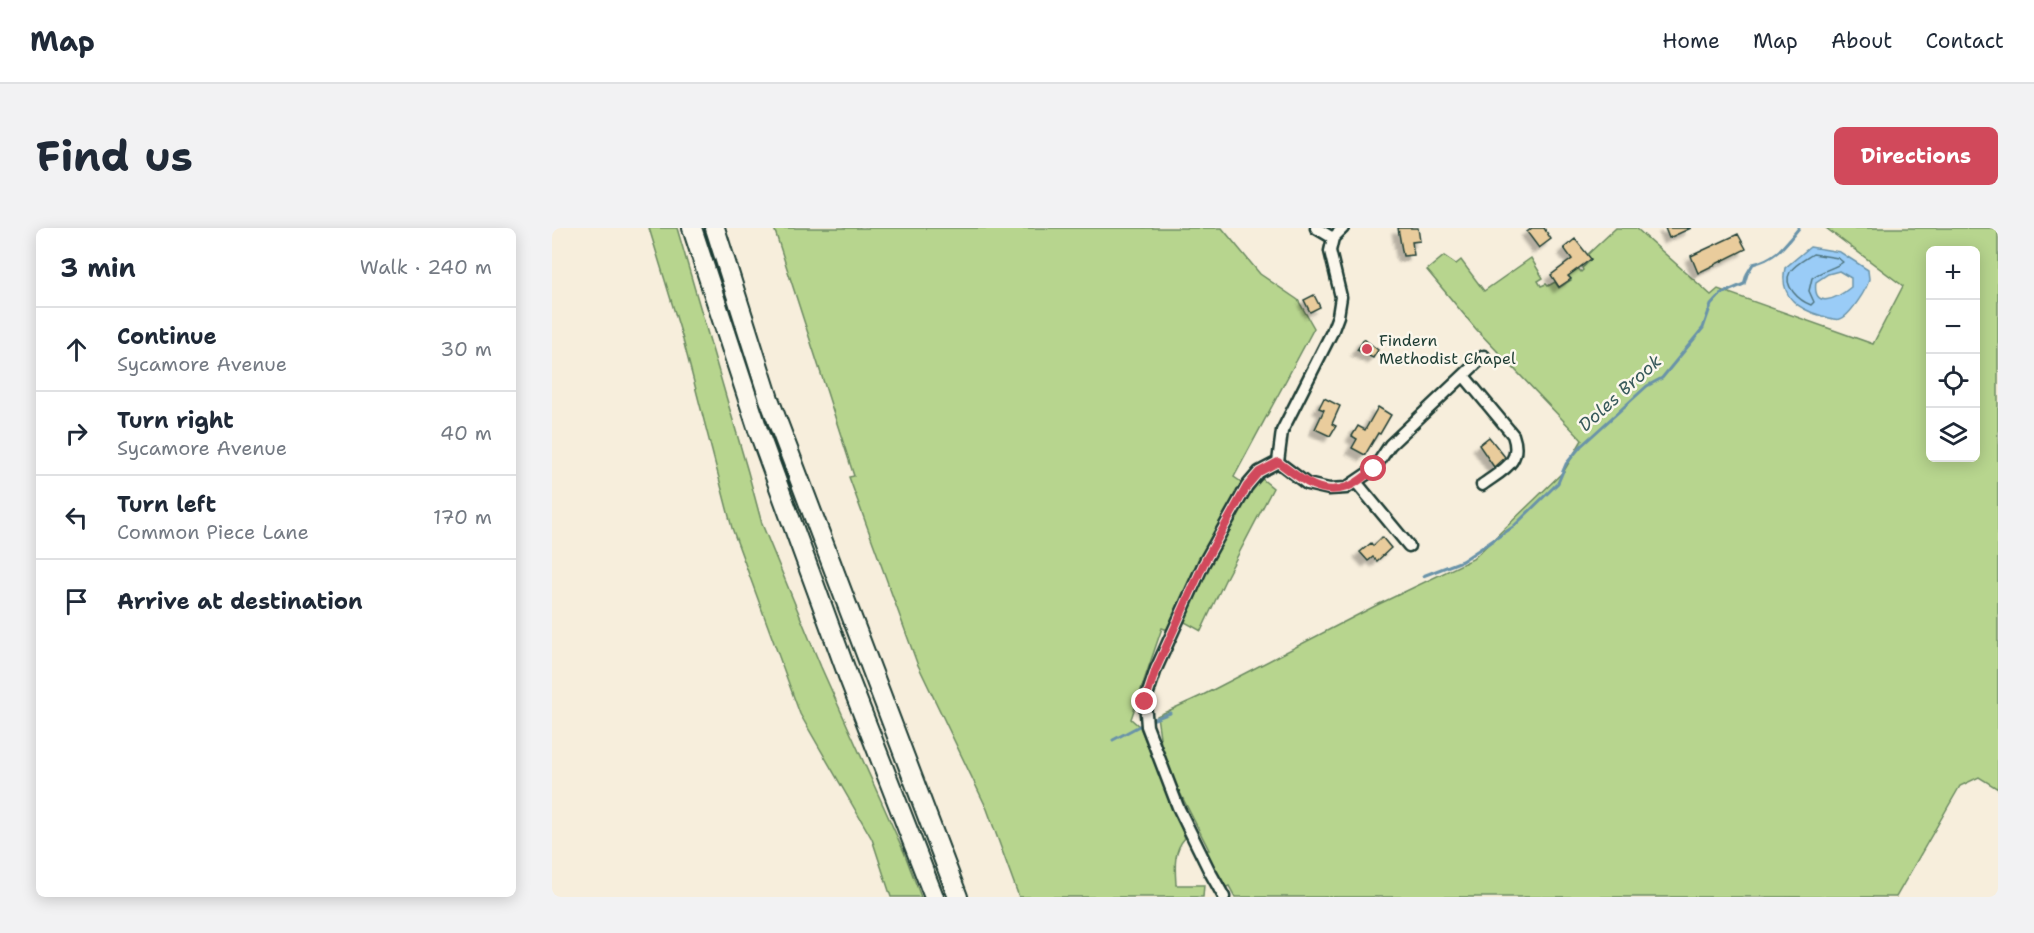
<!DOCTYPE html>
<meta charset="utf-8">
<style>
body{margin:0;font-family:"Shantell Sans",sans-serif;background:#f2f2f3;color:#1f2937}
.controls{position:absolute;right:18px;top:18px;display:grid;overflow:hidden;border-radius:9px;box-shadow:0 3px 15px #0003}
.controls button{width:54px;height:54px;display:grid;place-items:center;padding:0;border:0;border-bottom:2px solid #e0e1e3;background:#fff;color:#1f2937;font:30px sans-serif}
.stop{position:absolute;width:18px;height:18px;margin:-14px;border:4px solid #d1495b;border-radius:50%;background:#fff}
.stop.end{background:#d1495b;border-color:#fff;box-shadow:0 2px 6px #0008}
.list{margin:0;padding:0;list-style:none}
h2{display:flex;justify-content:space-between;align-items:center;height:78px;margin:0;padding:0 24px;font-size:26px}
h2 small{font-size:20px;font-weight:400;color:#747a83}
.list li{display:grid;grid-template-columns:39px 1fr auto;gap:18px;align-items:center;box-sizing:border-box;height:84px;padding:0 24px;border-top:2px solid #e0e1e3}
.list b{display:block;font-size:22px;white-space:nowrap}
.list p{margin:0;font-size:20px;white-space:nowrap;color:#747a83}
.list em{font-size:20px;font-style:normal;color:#747a83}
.icon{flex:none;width:33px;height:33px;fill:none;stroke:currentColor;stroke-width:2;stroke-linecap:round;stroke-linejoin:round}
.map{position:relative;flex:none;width:1446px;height:669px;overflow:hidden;border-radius:9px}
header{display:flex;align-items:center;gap:36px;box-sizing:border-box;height:84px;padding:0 30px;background:#fff;border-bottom:2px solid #e0e1e3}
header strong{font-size:28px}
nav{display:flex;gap:33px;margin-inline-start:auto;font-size:21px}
.intro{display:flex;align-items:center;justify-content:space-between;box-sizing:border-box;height:144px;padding:0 36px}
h1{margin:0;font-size:42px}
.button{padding:15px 27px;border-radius:9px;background:#d1495b;color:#fff;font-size:21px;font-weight:700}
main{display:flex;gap:36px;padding:0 36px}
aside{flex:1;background:#fff;border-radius:9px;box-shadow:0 3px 15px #0003}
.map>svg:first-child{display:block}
</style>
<header>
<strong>Map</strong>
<nav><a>Home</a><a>Map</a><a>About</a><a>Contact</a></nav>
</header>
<div class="intro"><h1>Find us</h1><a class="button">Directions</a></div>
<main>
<aside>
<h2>3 min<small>Walk · 240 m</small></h2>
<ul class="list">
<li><svg class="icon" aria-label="ahead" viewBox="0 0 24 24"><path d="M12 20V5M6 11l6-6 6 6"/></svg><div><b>Continue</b><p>Sycamore Avenue</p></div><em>30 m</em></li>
<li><svg class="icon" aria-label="right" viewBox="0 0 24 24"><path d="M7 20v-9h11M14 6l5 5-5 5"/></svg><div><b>Turn right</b><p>Sycamore Avenue</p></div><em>40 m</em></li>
<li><svg class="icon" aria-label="left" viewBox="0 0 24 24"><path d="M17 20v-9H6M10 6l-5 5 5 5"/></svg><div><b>Turn left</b><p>Common Piece Lane</p></div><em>170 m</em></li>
<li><svg class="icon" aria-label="arrive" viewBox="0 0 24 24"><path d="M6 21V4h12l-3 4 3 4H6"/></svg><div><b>Arrive at destination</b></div></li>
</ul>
</aside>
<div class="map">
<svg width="1446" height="669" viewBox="0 0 1446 669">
<defs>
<filter id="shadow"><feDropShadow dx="-5.5" dy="5.5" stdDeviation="1.5" flood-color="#0004"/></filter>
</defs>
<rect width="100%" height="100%" fill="#f7eedc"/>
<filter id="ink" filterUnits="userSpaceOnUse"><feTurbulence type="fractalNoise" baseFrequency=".0167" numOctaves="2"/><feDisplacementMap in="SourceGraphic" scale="12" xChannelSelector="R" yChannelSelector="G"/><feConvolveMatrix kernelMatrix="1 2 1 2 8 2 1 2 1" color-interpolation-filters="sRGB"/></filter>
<g filter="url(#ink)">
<path fill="#b7d58e" stroke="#6b8961" stroke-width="1.5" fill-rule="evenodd" d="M 97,0 L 125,0 L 196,244 L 210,296 L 269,439 L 352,624 L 369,669 L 339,669 L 320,611 L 248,486 L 180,300 L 130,108 Z
M 222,0 L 670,0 L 708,46 L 746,72 L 762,100 L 682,249 L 701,262 L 709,250 L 721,260 L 674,350 L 649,403 L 624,389 L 619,403 L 610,400 L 579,491 L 588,499 L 633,610 C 621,623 623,640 624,657 L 652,657 L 651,669 L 467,669 L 435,581 L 365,435 L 297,249 L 302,248 Z
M 1064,0 L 1084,0 L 1159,67 L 1166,61 L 1321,116 L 1351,58 L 1274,0 L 1446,0 L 1446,561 L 1427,549 L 1408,558 L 1344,669 L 683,669 L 677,658 L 668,662 L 647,622 L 657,622 L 619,547 L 609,516 L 605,488 L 651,467 L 825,377 L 921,331 L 1012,243 L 1030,212 L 924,101 L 875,42 L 892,28 L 904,36 L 909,32 L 932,63 L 979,30 L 991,50 L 986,53 L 989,58 L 994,56 L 996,58 L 1003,54 L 1007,60 L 1019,52 L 1015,46 L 1020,33 L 1029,44 L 1031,42 L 1030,40 L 1039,32 L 1035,27 ZM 1378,22 L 1424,22 L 1424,230 L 1378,230 Z"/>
<path fill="#9accf7" stroke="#6993a9" stroke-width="1.5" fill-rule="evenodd" d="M 1258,19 L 1288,24 L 1316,42 C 1316,43 1317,50 1317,51 C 1316,60 1297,89 1288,91 C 1283,93 1276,89 1270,88 C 1245,81 1227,68 1233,40 ZM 1287,43 L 1299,50 L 1299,59 C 1286,70 1260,83 1264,54 L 1276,46 Z"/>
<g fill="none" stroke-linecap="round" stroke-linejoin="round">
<path stroke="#507682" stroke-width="1.5" d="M 1261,26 L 1286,30 L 1291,34 C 1284,40 1270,42 1260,50 L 1257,63 L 1262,74 L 1259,77 C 1248,73 1230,58 1238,44 C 1242,37 1255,30 1261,26 Z"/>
<path stroke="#6993a9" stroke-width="3" d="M 871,348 L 910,333 L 961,299 L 1006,255 L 1014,236 L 1029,218 L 1095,158 L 1110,150 L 1151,100 L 1159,77 L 1169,66 L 1192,56 L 1195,46 L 1201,36 C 1225,30 1232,18 1247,0
M 597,493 L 618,485
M 561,512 L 591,496"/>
</g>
<path fill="#e9cc9c" stroke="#1f3d34" stroke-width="1.5" filter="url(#shadow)" d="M 846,0 L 866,0 L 868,13 L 860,14 L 862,27 L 851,28 Z
M 980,0 L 992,0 L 999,11 L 987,20 L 975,4 Z
M 1113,0 L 1139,0 L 1117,10 Z
M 1186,6 L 1194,21 L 1146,45 L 1139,28 Z
M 1023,11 L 1039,31 L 1016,48 L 1019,51 L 1007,59 L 999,47 L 1020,31 L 1012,20 Z
M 762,67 L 768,79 L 758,84 L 752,72 Z
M 812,111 L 826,122 L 821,130 L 805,122 Z
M 772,170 L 788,178 L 780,196 L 784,198 L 778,208 L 763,201 L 772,182 L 767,180 Z
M 826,179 L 839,187 L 828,206 L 826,205 L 813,227 L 800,220 L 805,211 L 800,208 L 806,198 L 813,202 Z
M 937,209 L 953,229 L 942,239 L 927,217 Z
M 830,309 L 839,320 L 825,333 L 821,329 L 816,333 L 808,324 L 819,315 L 821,318 Z"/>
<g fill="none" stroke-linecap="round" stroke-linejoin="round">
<defs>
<path id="street" d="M 764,0 L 781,10
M 912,148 L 961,207 C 971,235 950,242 930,257
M 726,234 L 755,256 L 777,261 L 794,260 L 822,241 L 838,217 L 932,128
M 726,234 L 730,203 L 780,104 L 786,88 L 789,69 L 778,23 L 781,10 L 791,0
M 804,254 L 857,318
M 672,669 L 658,644 L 626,579 L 595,498 L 593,474 L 604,441 L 652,335 L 695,258 L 707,244 L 726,234"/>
<path id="highway" d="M 140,0 L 206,202 L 296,448 L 382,669
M 163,0 L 217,171 L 406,669"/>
</defs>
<use href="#street" stroke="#1f3d34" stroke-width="15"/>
<use href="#highway" stroke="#1f3d34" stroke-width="22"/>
<use href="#street" stroke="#fbf7ec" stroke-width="10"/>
<use href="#highway" stroke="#fbf7ec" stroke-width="18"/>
</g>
</g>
<g fill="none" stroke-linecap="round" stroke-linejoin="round" filter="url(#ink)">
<path stroke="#d1495b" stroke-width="8" d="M 593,474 L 604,441 L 652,335 L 695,258 L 707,244 L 726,234 C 746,249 768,269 795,259 C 805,256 814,247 822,241"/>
</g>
<circle fill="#d1495b" stroke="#fbf7ec" stroke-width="2" cx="815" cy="121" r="6"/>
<g text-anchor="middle" stroke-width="5" stroke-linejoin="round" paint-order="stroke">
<g font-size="16" fill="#1f3d34" stroke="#fbf7ec" text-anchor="start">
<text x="827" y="118">Findern<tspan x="827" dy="18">Methodist Chapel</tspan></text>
</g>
<g font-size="18" font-style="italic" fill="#385a5b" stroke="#fbf7ec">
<text transform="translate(1068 165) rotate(-42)" y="6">Doles Brook</text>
</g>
</g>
</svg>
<div class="controls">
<button>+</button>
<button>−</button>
<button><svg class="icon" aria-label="locate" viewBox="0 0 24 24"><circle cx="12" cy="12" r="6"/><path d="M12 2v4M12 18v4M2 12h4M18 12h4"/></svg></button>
<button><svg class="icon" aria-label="layers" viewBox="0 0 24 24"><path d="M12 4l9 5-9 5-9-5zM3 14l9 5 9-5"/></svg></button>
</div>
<div class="stop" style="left:822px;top:241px"></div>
<div class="stop end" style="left:593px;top:474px"></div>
</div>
</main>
